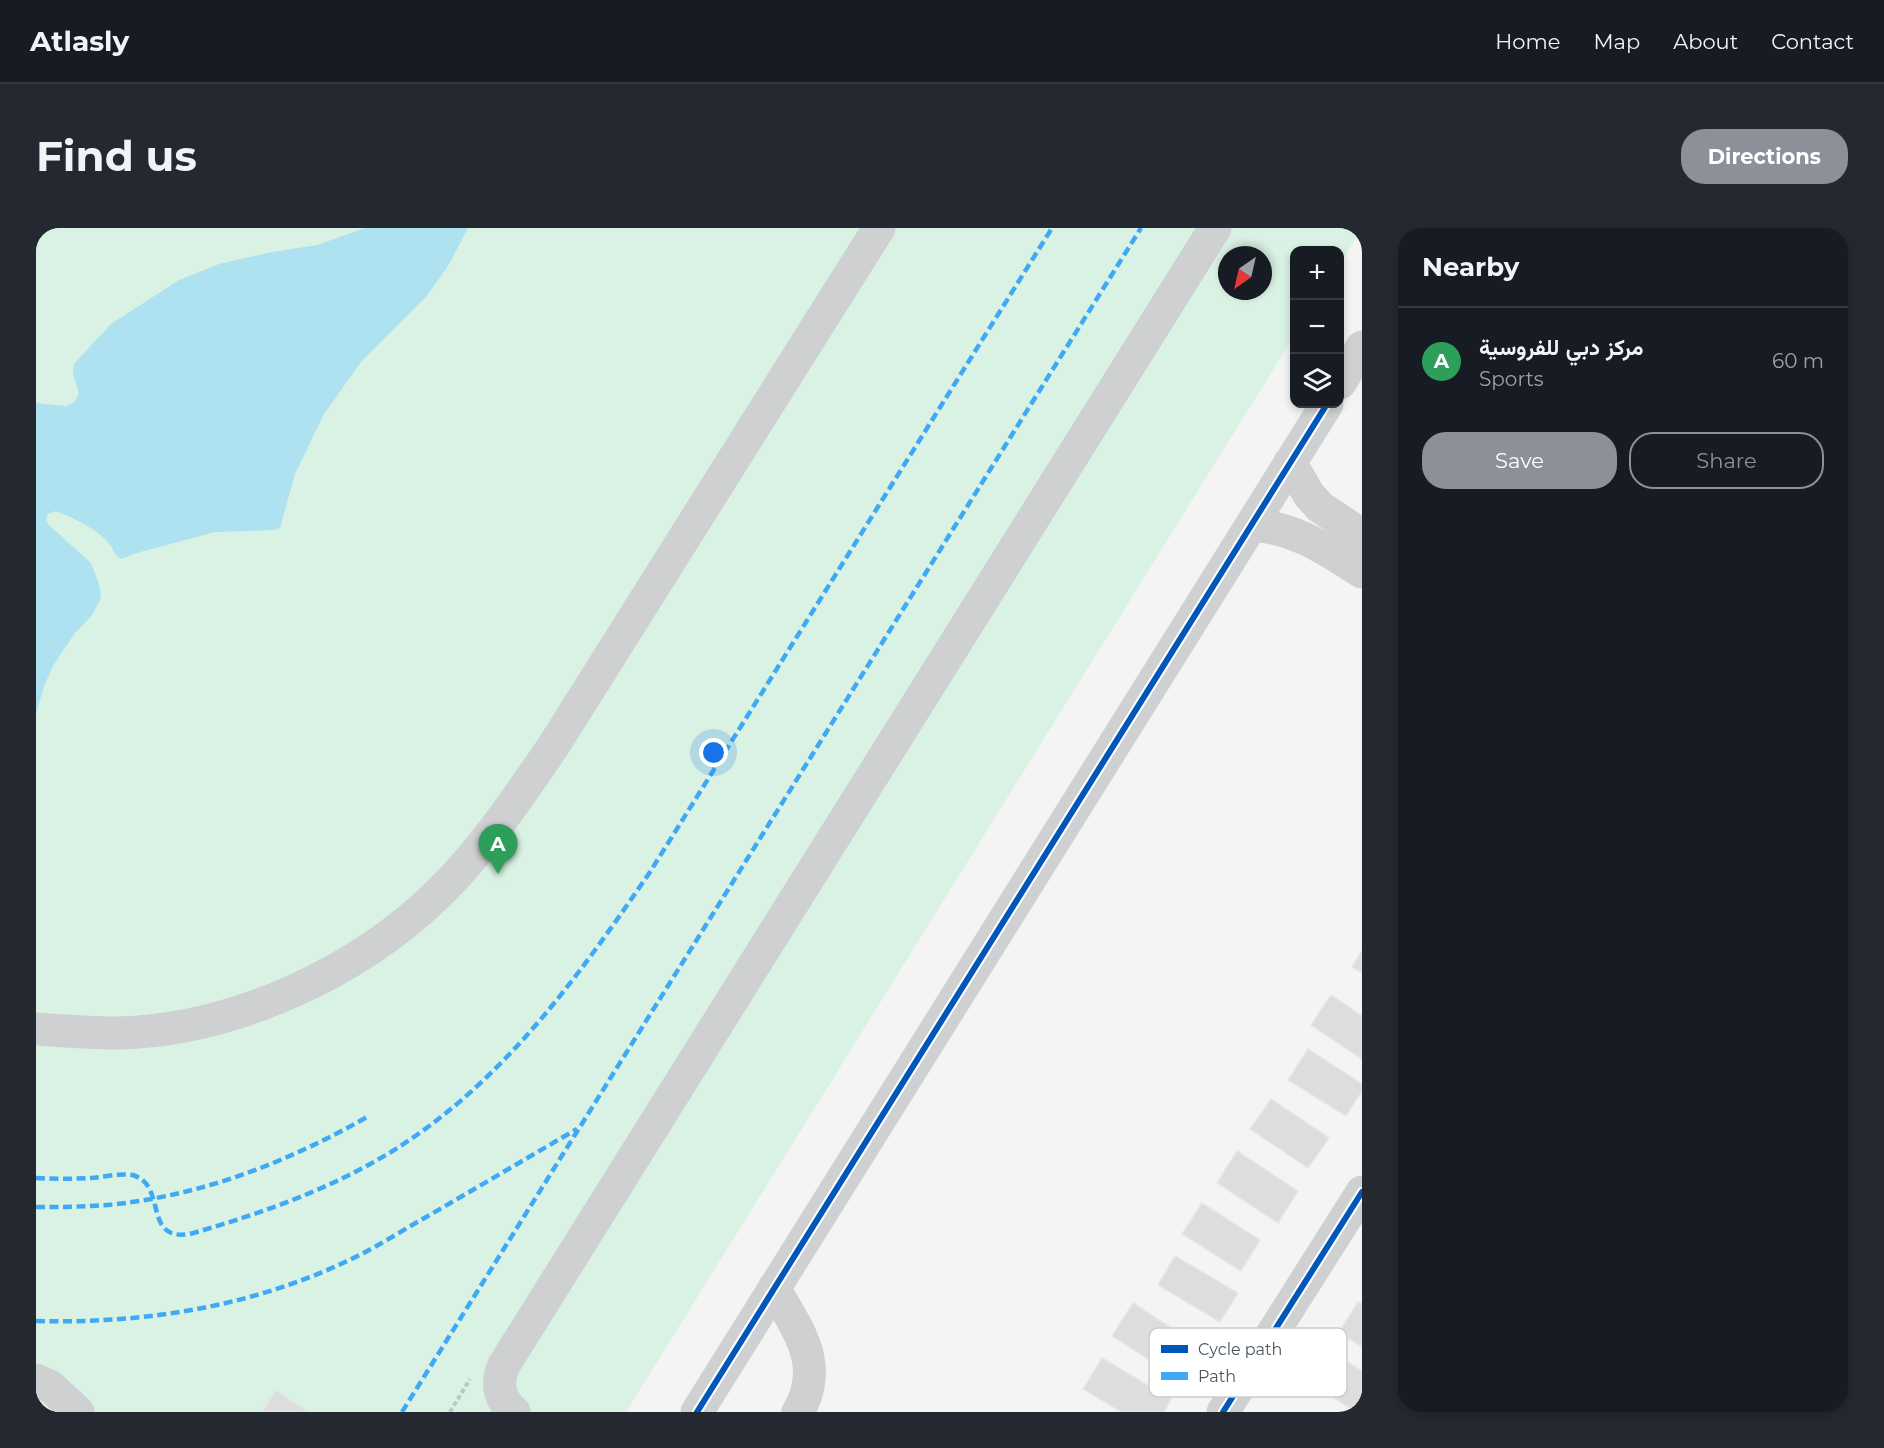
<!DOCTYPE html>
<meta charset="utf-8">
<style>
body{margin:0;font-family:Montserrat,Vazirmatn,sans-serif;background:#242831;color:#f1f3f6}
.controls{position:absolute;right:18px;top:18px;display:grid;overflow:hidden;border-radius:12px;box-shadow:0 3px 9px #0003}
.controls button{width:54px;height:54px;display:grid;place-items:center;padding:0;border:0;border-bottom:2px solid #363941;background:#171b24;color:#f1f3f6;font:30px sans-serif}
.compass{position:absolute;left:1182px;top:18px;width:54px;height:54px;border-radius:50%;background:#171b24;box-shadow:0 3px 9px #0003;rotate:214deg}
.you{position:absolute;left:678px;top:525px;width:21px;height:21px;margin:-15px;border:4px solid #fff;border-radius:50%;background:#1a73e8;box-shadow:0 0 0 9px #1a73e833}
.badge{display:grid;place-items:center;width:39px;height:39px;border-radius:50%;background:#8c9099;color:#fff;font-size:20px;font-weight:700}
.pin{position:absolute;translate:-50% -50px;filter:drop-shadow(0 2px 3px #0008)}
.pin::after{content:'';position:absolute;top:32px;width:21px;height:18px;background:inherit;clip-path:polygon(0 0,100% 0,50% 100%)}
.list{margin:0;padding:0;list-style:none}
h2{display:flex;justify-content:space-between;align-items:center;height:78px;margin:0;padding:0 24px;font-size:26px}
h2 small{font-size:20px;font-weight:400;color:#9ea1a6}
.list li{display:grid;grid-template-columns:39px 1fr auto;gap:18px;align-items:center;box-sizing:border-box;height:108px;padding:0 24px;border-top:2px solid #363941}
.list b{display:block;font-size:22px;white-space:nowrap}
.list p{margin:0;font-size:20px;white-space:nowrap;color:#9ea1a6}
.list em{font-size:20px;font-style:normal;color:#9ea1a6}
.actions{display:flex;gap:12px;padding:18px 24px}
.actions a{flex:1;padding:14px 0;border:2px solid #8c9099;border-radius:24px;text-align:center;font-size:21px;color:#8c9099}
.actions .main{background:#8c9099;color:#fff}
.icon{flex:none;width:33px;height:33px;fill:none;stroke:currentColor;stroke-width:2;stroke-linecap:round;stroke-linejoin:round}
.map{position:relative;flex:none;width:1326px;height:1184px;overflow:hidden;border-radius:24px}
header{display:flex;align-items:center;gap:36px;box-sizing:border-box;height:84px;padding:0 30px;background:#171b24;border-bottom:2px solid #363941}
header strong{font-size:28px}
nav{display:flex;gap:33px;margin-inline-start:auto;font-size:21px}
.intro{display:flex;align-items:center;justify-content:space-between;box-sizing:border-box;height:144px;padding:0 36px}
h1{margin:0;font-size:42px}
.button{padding:15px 27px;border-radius:24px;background:#8c9099;color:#fff;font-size:21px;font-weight:700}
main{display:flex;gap:36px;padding:0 36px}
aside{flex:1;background:#171b24;border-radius:24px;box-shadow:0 3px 9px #0003}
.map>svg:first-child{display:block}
</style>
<header>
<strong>Atlasly</strong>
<nav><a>Home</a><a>Map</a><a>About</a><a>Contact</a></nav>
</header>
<div class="intro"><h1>Find us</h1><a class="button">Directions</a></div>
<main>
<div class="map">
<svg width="1326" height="1184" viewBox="0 0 1326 1184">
<rect width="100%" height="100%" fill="#f4f4f4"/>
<path fill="#d9f2e3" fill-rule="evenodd" d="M 0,0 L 1326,0 L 1304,36 L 1304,22 L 1258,22 L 1258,108 L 590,1184 L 0,1184 ZM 1191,27 L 1227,27 L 1227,63 L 1191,63 Z"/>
<path fill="#aee2f0" d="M 329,0 L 432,0 L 412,38 L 390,69 L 325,134 L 288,186 L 259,246 L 244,300 L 239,302 L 179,304 L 104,324 L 85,331 C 78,327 77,319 71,313 C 57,299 38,290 20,283 L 12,286 L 10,292 L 13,297 L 55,335 L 63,356 L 65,370 L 56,387 L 39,405 L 18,436 L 8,458 L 0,486 L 0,175 L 30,178 L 39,174 L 43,165 L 37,146 L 38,136 L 75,96 L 143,52 L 183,36 L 231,25 L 281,17 Z"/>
<path fill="#ddddde" stroke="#e5e6e7" stroke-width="1.5" d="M 1326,723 L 1326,745 L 1316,739 Z
M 1295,767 L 1326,788 L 1326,831 L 1275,797 Z
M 1272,821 L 1326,856 L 1326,863 L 1310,888 L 1252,852 Z
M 1235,871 L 1293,910 L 1272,940 L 1214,901 Z
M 1201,923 L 1262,963 L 1242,995 L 1181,955 Z
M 1166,975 L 1224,1012 L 1205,1043 L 1146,1006 Z
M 1139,1028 L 1202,1065 L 1184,1094 L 1122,1057 Z
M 1322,1074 L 1326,1076 L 1326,1119 L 1303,1104 Z
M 1097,1075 L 1159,1115 L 1139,1148 L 1076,1108 Z
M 1297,1125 L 1326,1143 L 1326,1184 L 1320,1184 L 1277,1157 Z
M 1066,1130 L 1135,1171 L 1128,1184 L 1085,1184 L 1047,1161 Z
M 240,1162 L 273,1184 L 226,1184 Z"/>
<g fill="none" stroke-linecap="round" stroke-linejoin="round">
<path stroke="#bcc7c4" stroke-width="4" stroke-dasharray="4.5 3" stroke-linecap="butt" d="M 414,1184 L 434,1151"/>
<path stroke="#ced0d2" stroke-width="33" d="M 1304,155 L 1326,119
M 1254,234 L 1273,267 L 1284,279 L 1326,307
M 1216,297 C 1260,300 1289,321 1326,344
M 0,801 C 27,803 54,805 82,805 C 198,802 322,745 404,664 C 448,621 483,568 518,517 L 843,0
M 738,1060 C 761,1101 790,1136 762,1184
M 0,1152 L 15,1159 L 42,1184
M 478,1184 C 463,1171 460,1155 468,1137 L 1179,0
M 661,1184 L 1291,176
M 1187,1184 L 1326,964"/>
<path stroke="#3fa9f5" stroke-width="4.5" stroke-dasharray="9 4.5" stroke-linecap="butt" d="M 0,950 C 18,951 37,951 55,950 C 68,949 84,945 97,947 C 100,948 103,950 105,951 C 128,967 110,1013 154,1006 C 231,984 309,956 375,911 C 476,842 546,743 614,644 L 1016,0
M 0,979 C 32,979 64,979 96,974 C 180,962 257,931 331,889
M 0,1093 C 105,1096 214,1079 309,1034 C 338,1021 365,1003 392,988 C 442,959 491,930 541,901
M 366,1184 L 1105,0"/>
<defs>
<path id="cycleway" d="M 661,1184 L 1291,176
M 1187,1184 L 1326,964"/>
</defs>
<use href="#cycleway" stroke="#fff" stroke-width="10"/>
<use href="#cycleway" stroke="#0057b8" stroke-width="6"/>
</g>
<rect x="1113" y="1100" width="198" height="69" rx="9" fill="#fff" stroke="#c9ccd0" stroke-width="1.5"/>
<rect x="1125" y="1117" width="27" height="8" fill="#0057b8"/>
<rect x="1125" y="1144" width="27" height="8" fill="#3fa9f5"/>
<g font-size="16" fill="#4a5661">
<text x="1162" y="1127">Cycle path</text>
<text x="1162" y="1154">Path</text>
</g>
</svg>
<div class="controls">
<button>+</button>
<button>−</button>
<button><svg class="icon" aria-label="layers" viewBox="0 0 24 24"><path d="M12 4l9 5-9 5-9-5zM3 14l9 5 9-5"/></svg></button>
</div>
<svg class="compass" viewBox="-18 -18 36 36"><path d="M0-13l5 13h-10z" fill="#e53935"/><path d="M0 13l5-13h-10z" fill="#9ea1a6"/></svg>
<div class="you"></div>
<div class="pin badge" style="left:462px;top:646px;background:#2e9e5b">A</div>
</div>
<aside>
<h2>Nearby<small></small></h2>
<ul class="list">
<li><span class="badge" style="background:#2e9e5b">A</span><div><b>مركز دبي للفروسية</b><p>Sports</p></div><em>60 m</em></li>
</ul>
<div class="actions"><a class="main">Save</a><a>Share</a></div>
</aside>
</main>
